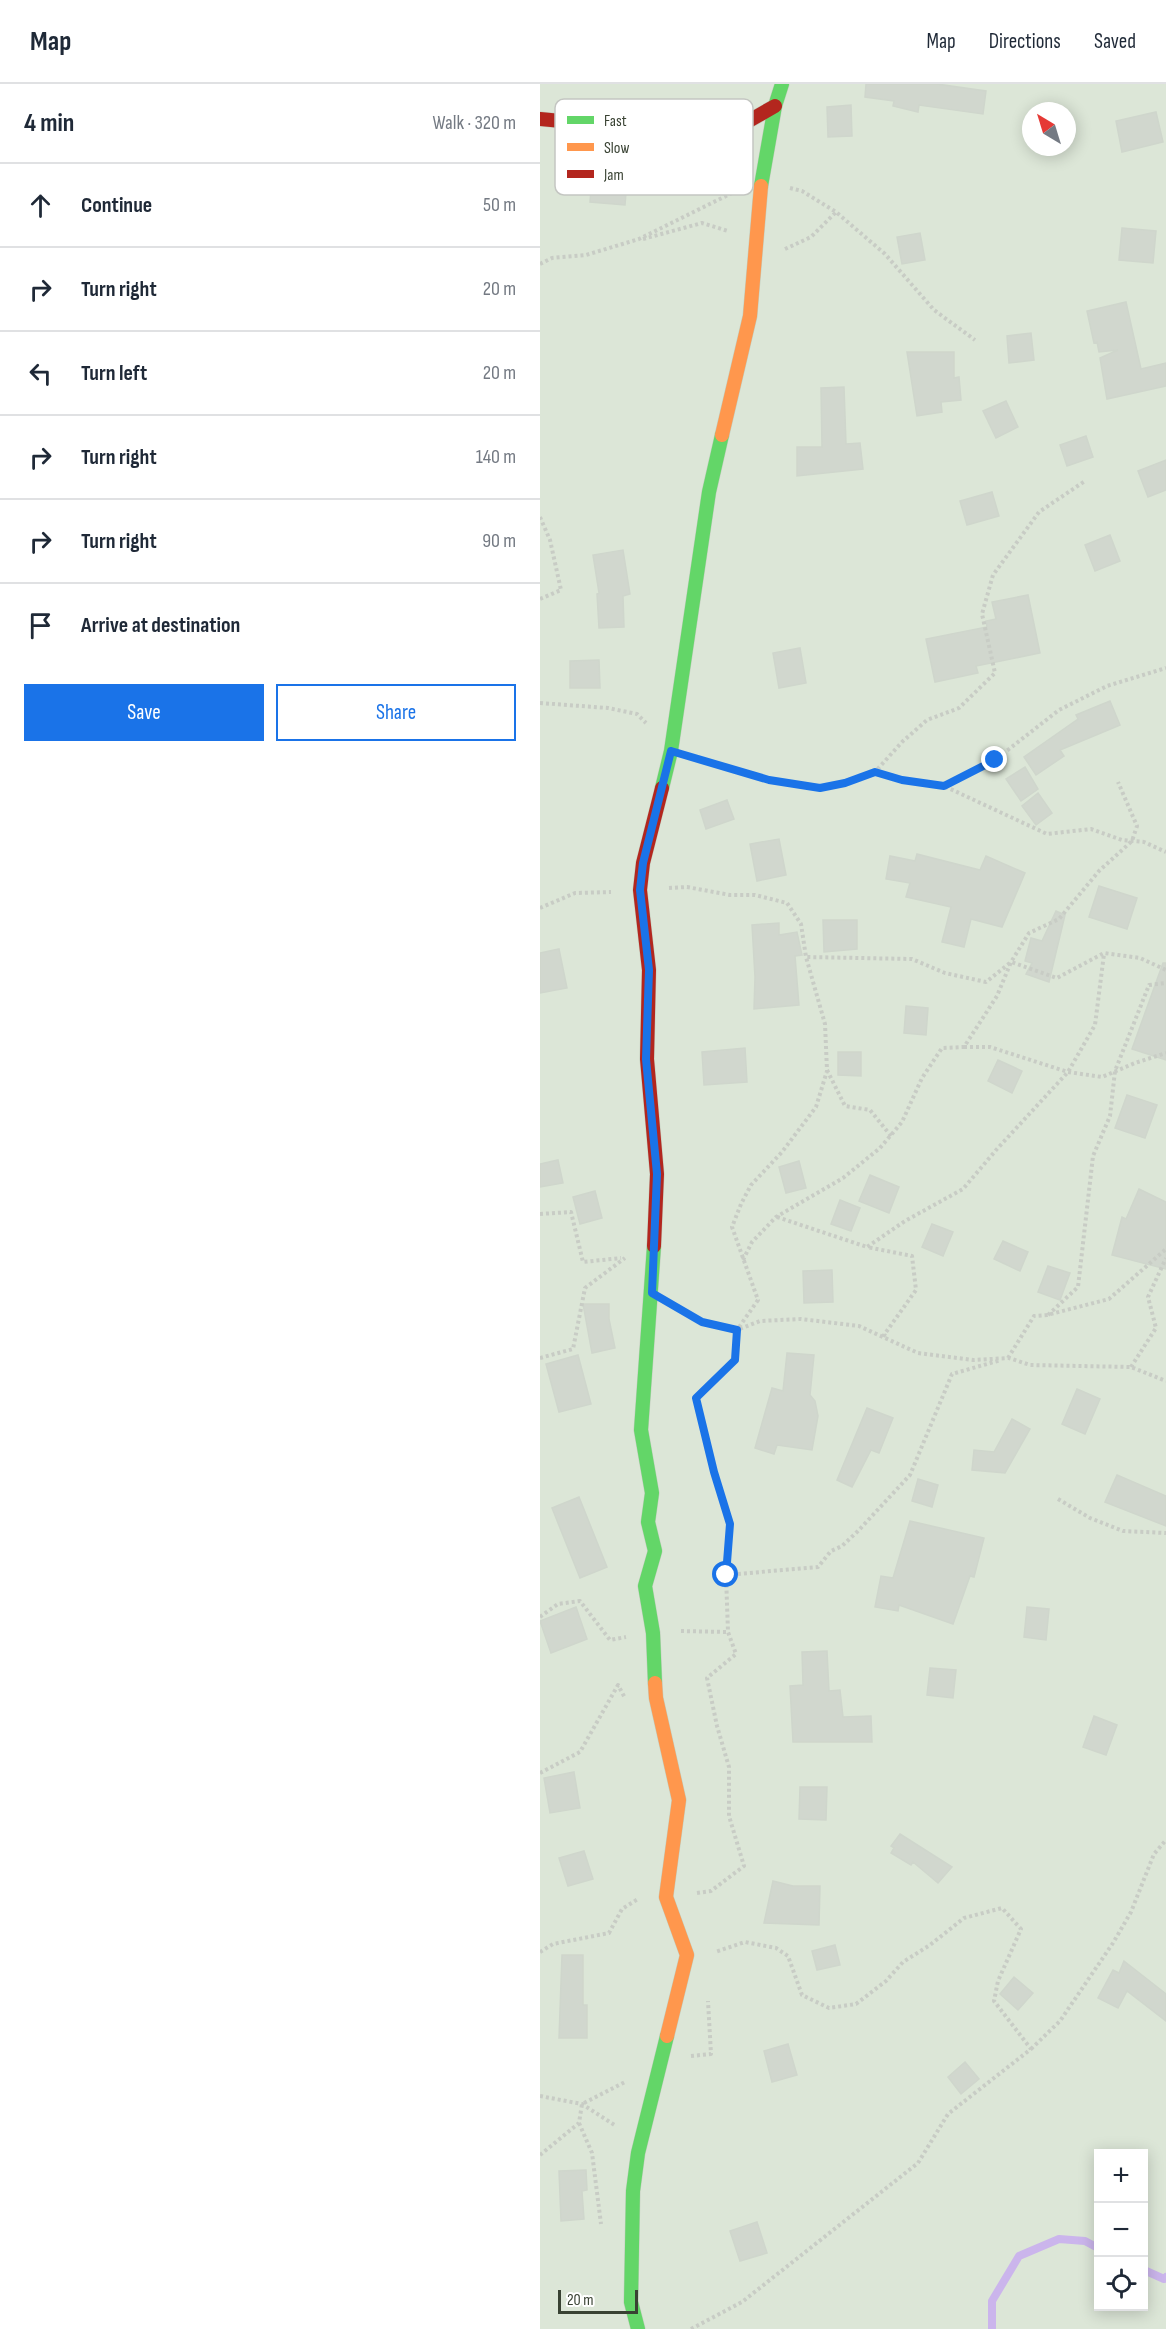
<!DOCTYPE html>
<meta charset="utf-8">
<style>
body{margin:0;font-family:"Sofia Sans Condensed",sans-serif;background:#f2f2f3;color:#1f2937}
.controls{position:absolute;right:18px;bottom:18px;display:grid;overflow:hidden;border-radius:0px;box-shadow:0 3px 15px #0003}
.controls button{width:54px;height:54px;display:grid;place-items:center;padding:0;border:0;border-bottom:2px solid #e0e1e3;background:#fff;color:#1f2937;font:30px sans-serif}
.compass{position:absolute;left:482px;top:18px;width:54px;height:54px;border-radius:50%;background:#fff;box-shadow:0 3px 15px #0003;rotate:322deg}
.scale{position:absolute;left:18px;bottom:15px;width:80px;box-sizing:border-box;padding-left:6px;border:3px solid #394233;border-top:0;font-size:16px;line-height:21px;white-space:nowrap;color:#394233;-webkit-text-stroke:4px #fff;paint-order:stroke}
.stop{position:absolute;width:18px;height:18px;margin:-14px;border:4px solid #1a73e8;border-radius:50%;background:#fff}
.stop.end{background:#1a73e8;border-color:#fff;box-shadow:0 2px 6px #0008}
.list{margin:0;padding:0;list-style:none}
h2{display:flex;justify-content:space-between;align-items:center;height:78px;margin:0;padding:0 24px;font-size:26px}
h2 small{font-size:20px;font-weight:400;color:#747a83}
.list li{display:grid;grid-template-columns:39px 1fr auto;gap:18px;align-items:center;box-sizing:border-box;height:84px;padding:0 24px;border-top:2px solid #e0e1e3}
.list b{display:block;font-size:22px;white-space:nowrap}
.list em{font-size:20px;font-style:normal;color:#747a83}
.actions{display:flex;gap:12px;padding:18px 24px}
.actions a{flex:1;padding:14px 0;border:2px solid #1a73e8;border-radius:0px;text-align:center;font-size:21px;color:#1a73e8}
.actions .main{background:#1a73e8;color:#fff}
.icon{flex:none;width:33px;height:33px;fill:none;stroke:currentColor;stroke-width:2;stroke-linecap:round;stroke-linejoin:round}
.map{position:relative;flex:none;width:626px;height:2245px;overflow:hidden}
header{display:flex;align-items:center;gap:36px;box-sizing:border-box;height:84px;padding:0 30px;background:#fff;border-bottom:2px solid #e0e1e3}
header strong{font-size:28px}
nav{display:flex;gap:33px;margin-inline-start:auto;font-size:21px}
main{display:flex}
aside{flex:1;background:#fff}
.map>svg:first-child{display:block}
</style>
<header>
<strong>Map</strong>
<nav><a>Map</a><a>Directions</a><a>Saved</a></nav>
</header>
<main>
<aside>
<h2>4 min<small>Walk · 320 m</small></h2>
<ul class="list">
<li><svg class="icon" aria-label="ahead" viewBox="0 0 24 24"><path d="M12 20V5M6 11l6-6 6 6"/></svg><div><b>Continue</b></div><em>50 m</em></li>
<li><svg class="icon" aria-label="right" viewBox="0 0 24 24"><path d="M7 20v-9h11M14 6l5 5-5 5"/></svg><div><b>Turn right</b></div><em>20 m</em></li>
<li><svg class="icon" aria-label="left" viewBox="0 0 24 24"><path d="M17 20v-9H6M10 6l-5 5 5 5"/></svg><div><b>Turn left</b></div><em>20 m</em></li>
<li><svg class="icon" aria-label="right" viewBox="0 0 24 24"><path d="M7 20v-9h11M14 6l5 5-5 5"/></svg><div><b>Turn right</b></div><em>140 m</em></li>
<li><svg class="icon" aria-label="right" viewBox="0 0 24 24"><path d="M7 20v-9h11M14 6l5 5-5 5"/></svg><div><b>Turn right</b></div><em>90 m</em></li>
<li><svg class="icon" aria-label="arrive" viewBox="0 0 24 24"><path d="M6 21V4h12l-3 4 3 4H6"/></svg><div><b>Arrive at destination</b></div></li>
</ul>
<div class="actions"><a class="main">Save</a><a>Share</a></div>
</aside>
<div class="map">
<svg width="626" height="2245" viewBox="0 0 626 2245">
<rect width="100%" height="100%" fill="#e8eee6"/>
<path fill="#dce6d7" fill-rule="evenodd" d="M 0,0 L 626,0 L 626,2245 L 0,2245 ZM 491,27 L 527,27 L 527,63 L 491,63 ZM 558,2070 L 604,2070 L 604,2222 L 558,2222 Z"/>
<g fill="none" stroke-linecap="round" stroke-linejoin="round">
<path stroke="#cbb5ec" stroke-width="8" d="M 604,2186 L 624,2195 L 626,2193
M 452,2245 L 452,2217 L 479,2172 L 519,2155 L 545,2157 L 558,2164"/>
</g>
<path fill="#d1d7ce" stroke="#cfd6cc" stroke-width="1.5" d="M 326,0 L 397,0 L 446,7 L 443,30 L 379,21 L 378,28 L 353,22 L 354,17 L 325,13 Z
M 311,21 L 312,52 L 288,53 L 287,23 Z
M 616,28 L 623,58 L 582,68 L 576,37 Z
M 53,80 L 88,84 L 85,121 L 50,118 Z
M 582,144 L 616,147 L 613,179 L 579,176 Z
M 380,149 L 385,176 L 362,180 L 357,153 Z
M 586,218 L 601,285 L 626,279 L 626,302 L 567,315 L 560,274 L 578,266 L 559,268 L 557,258 L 554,259 L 547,227 Z
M 491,249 L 494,276 L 469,279 L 467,252 Z
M 367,268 L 414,268 L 414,294 L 419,293 L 421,316 L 401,318 L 402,328 L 377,332 Z
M 304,303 L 306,360 L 320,359 L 323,385 L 257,392 L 257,363 L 282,363 L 281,304 Z
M 466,317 L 478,343 L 456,354 L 443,327 Z
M 546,352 L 553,373 L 527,382 L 520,361 Z
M 626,376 L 626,406 L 608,413 L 598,387 Z
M 452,408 L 459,432 L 427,441 L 420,417 Z
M 570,451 L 580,477 L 555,487 L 545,461 Z
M 83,466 L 90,510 L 83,512 L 84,543 L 59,544 L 57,510 L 59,509 L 53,471 Z
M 488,511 L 500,569 L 436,582 L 438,589 L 395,598 L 386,555 L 447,543 L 446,537 L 456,535 L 452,518 Z
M 260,564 L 266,599 L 239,604 L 233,569 Z
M 59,576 L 60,604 L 30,604 L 30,577 Z
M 570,617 L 580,641 L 520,666 L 524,672 L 496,691 L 484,673 L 538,635 L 536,631 Z
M 485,683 L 498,705 L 481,717 L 466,695 Z
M 498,709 L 512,729 L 496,741 L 482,722 Z
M 187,716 L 194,735 L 166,745 L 160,726 Z
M 239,755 L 246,791 L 217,797 L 210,760 Z
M 377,770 L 440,786 L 446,772 L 485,789 L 462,843 L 431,835 L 424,863 L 402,858 L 411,823 L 366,813 L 370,799 L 346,795 L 350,772 L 375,777 Z
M 559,802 L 597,814 L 587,845 L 549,833 Z
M 516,827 L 525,831 L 509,898 L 486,890 L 492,879 L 485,877 L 491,854 L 502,857 Z
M 283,836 L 317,836 L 317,865 L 284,868 Z
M 239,839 L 239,851 L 257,848 L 262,871 L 255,872 L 259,921 L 214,925 L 215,893 L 212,841 Z
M 19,865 L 27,904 L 0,909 L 0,869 Z
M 623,879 L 626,879 L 626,976 L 592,965 Z
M 366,922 L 388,924 L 386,951 L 364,949 Z
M 205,964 L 207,998 L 164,1001 L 162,968 Z
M 298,968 L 321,968 L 321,992 L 298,991 Z
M 458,976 L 482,987 L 472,1009 L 448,997 Z
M 587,1011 L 617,1021 L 605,1054 L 575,1044 Z
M 18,1076 L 23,1099 L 0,1103 L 0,1080 Z
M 259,1077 L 266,1104 L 246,1109 L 239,1083 Z
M 330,1091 L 359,1103 L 349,1129 L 319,1117 Z
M 599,1105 L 626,1118 L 626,1185 L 572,1171 L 582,1133 L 586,1135 Z
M 55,1107 L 62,1134 L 40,1140 L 33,1113 Z
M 300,1116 L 320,1124 L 311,1147 L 291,1140 Z
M 392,1140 L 413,1148 L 403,1172 L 382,1163 Z
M 463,1157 L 488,1168 L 480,1187 L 454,1175 Z
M 508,1182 L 530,1189 L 520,1216 L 498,1208 Z
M 292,1186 L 293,1218 L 264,1219 L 263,1187 Z
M 43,1220 L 69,1220 L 69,1235 L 75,1264 L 52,1269 Z
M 247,1269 L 274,1271 L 270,1311 L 275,1317 L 278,1332 L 272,1366 L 237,1361 L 234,1370 L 215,1364 L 232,1304 L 243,1307 Z
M 38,1271 L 51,1320 L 19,1328 L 6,1280 Z
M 537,1305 L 560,1315 L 545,1350 L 522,1340 Z
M 327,1324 L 353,1334 L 339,1369 L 331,1366 L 312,1403 L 297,1396 Z
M 472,1335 L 490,1345 L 465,1389 L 432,1386 L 434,1366 L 454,1368 Z
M 577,1391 L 626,1412 L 626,1442 L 565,1418 Z
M 378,1395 L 398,1401 L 392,1423 L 372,1417 Z
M 39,1413 L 67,1483 L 40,1494 L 12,1424 Z
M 370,1437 L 444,1454 L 434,1493 L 430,1492 L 413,1540 L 359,1521 L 358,1527 L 335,1523 L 341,1492 L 353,1494 Z
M 36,1523 L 47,1555 L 11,1569 L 0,1537 Z
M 487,1523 L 509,1525 L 506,1556 L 484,1553 Z
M 287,1567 L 289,1607 L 300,1606 L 303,1633 L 331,1632 L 332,1658 L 253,1658 L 250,1602 L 263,1601 L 262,1568 Z
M 390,1584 L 416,1586 L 413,1614 L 387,1611 Z
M 554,1632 L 577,1641 L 566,1671 L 543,1663 Z
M 34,1688 L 40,1724 L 10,1729 L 4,1694 Z
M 260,1703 L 287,1703 L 286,1736 L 259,1735 Z
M 360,1750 L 412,1783 L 398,1799 L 373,1778 L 371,1781 L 351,1769 L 354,1764 L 351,1762 Z
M 44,1767 L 53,1795 L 28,1802 L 19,1774 Z
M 233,1797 L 253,1802 L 280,1802 L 279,1841 L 224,1839 Z
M 295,1861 L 300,1881 L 277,1886 L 272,1867 Z
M 22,1871 L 43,1871 L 43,1921 L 47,1921 L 47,1954 L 19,1954 Z
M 584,1877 L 626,1910 L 626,1937 L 587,1907 L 578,1924 L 558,1914 L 573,1886 L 579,1889 Z
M 474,1893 L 493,1909 L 478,1926 L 460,1910 Z
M 248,1960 L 257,1991 L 232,1998 L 224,1967 Z
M 425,1978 L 439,1995 L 421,2010 L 408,1993 Z
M 46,2086 L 47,2106 L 42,2107 L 44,2135 L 21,2137 L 19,2087 Z
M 217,2138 L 227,2169 L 200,2177 L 190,2147 Z"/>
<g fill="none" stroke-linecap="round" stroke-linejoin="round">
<defs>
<path id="fast" d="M 221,102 L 235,22 L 242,0
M 122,704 L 131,667 L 169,408 L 182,351
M 114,1162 L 101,1346 L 112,1409 L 108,1438 L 115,1467 L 105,1502 L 113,1549 L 115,1599
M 98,2245 L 91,2218 L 93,2107 L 98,2069 L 127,1952"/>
<path id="slow" d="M 182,351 L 210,232 L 221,102
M 115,1599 L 116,1614 L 139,1716 L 126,1813 L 147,1871 L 127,1952"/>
<path id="jam" d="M 0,35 L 73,42 L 200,42 L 235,22
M 114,1162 L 117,1090 L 107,975 L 109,886 L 100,806 L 103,779 L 122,704"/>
</defs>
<use href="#fast" stroke="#c3cebf" stroke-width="15"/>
<use href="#slow" stroke="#c3cebf" stroke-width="15"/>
<use href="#jam" stroke="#c3cebf" stroke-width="15"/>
<path stroke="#c8ccc5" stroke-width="4" stroke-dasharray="3 3" stroke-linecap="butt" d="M 250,104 L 262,107 L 296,128 L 345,170 L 394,226 L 435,256
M 103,155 L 162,139 L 188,147
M 245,165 L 271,153 L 296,128
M 0,180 L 12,174 L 46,171 L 99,155 L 192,109
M 0,433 L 10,456 L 21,506 L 0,515
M 0,619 L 68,624 L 97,630 L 106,639
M 159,675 L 229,696 L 280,704 L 305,699 L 335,688 L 362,658 L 387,636 L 419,624 L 455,589 L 442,530 L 453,491 L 499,428 L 545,397
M 335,688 L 362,696 L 404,702 L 507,750 L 551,745 L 582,756 L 604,758 L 626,768
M 405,702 L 455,676 L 519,626 L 567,602 L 626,584
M 129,804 L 147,803 L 190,811 L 215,811 L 247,819 L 261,840 L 266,873
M 0,824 L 35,809 L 71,808
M 424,963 L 450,963 L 528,988 L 562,993 L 595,979 L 626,969
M 351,1052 L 330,1026 L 305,1022 L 287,986 L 285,940 L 266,873 L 372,875 L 405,889 L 446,898 L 471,878 L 517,894 L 564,869 L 600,874 L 626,886
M 0,1130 L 31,1128 L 43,1178 L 81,1174
M 237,1133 L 327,1163
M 203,1176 L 212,1158 L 236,1133 L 303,1094 L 340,1064 L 362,1038 L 382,994 L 402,964 L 424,963 L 457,912 L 471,878 L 489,849 L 519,835 L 559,787 L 592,757 L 597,742 L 578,698
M 139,1225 L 162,1238 L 197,1246 L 218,1216 L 192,1143 L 201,1120 L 211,1101 L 242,1068 L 276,1023 L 287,987
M 508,1231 L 538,1203 L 553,1072 L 570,1032 L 575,987 L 609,901 L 626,899
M 346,1252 L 344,1251 L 376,1206 L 372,1172 L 327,1163 L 365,1137 L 423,1105 L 457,1065 L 528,988 L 555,941 L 564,870
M 0,1274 L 33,1265 L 45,1204 L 85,1174
M 468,1274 L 494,1232 L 507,1231 L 569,1215 L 626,1165
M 591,1283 L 616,1244 L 608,1213 L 626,1174
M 518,1415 L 550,1434 L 583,1447 L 626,1449
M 186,1491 L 278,1483 L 291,1467 L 302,1462 L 318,1447 L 370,1391 L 412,1290 L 461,1276
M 0,1533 L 18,1520 L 40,1517 L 70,1556 L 86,1553
M 141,1547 L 188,1548
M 0,1689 L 40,1668 L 78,1601 L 85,1614
M 157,1809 L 171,1807 L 204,1782 L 189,1732 L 189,1683 L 177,1642 L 167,1594 L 196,1570 L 188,1548 L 186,1491 L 190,1440 L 174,1388 L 156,1314 L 195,1276 L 197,1246 L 220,1237 L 261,1235 L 319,1242 L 378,1269 L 433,1276 L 469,1274 L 490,1281 L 591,1283 L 626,1297
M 0,1868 L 13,1860 L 69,1849 L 82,1825 L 98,1815
M 491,1965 L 520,1937 L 573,1859 L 591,1828 L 614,1770 L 626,1756
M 151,1972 L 171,1970 L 168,1917
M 0,2012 L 42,2020 L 76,2042
M 39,2039 L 52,2069 L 61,2140
M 0,2071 L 39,2039 L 42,2020 L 85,1998
M 151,2245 L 202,2218 L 378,2079 L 408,2030 L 491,1965 L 454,1917 L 458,1897 L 481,1845 L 462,1824 L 424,1834 L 390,1861 L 363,1878 L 346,1897 L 316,1920 L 289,1924 L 262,1911 L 248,1872 L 236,1864 L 205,1858 L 175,1868"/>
<use href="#fast" stroke="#63d668" stroke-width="14"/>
<use href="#slow" stroke="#ff974d" stroke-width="14"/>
<use href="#jam" stroke="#b3261e" stroke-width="14"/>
</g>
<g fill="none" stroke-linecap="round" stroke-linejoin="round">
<path stroke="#1a73e8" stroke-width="8" d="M 186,1491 L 190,1440 L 174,1388 L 156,1314 L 195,1276 L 197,1246 L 162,1238 L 112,1209 L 117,1090 L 106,975 L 109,886 L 100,806 L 103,779 L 131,667 L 229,696 L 280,704 L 305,699 L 335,688 L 362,696 L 404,702 L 455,676"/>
</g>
<rect x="15" y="15" width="198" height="96" rx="9" fill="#fff" stroke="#c4c6c2" stroke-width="1.5"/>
<rect x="27" y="32" width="27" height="8" fill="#63d668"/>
<rect x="27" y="59" width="27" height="8" fill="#ff974d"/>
<rect x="27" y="86" width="27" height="8" fill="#b3261e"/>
<g font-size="16" fill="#394233">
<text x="64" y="42">Fast</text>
<text x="64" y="69">Slow</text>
<text x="64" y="96">Jam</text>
</g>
</svg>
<div class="controls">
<button>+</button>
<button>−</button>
<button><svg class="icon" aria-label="locate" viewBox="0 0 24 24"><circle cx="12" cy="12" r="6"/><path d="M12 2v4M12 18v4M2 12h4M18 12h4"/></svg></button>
</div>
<svg class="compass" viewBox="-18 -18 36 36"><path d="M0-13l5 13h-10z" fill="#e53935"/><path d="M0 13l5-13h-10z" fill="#747a83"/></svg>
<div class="scale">20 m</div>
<div class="stop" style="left:186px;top:1491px"></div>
<div class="stop end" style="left:455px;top:676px"></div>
</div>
</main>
